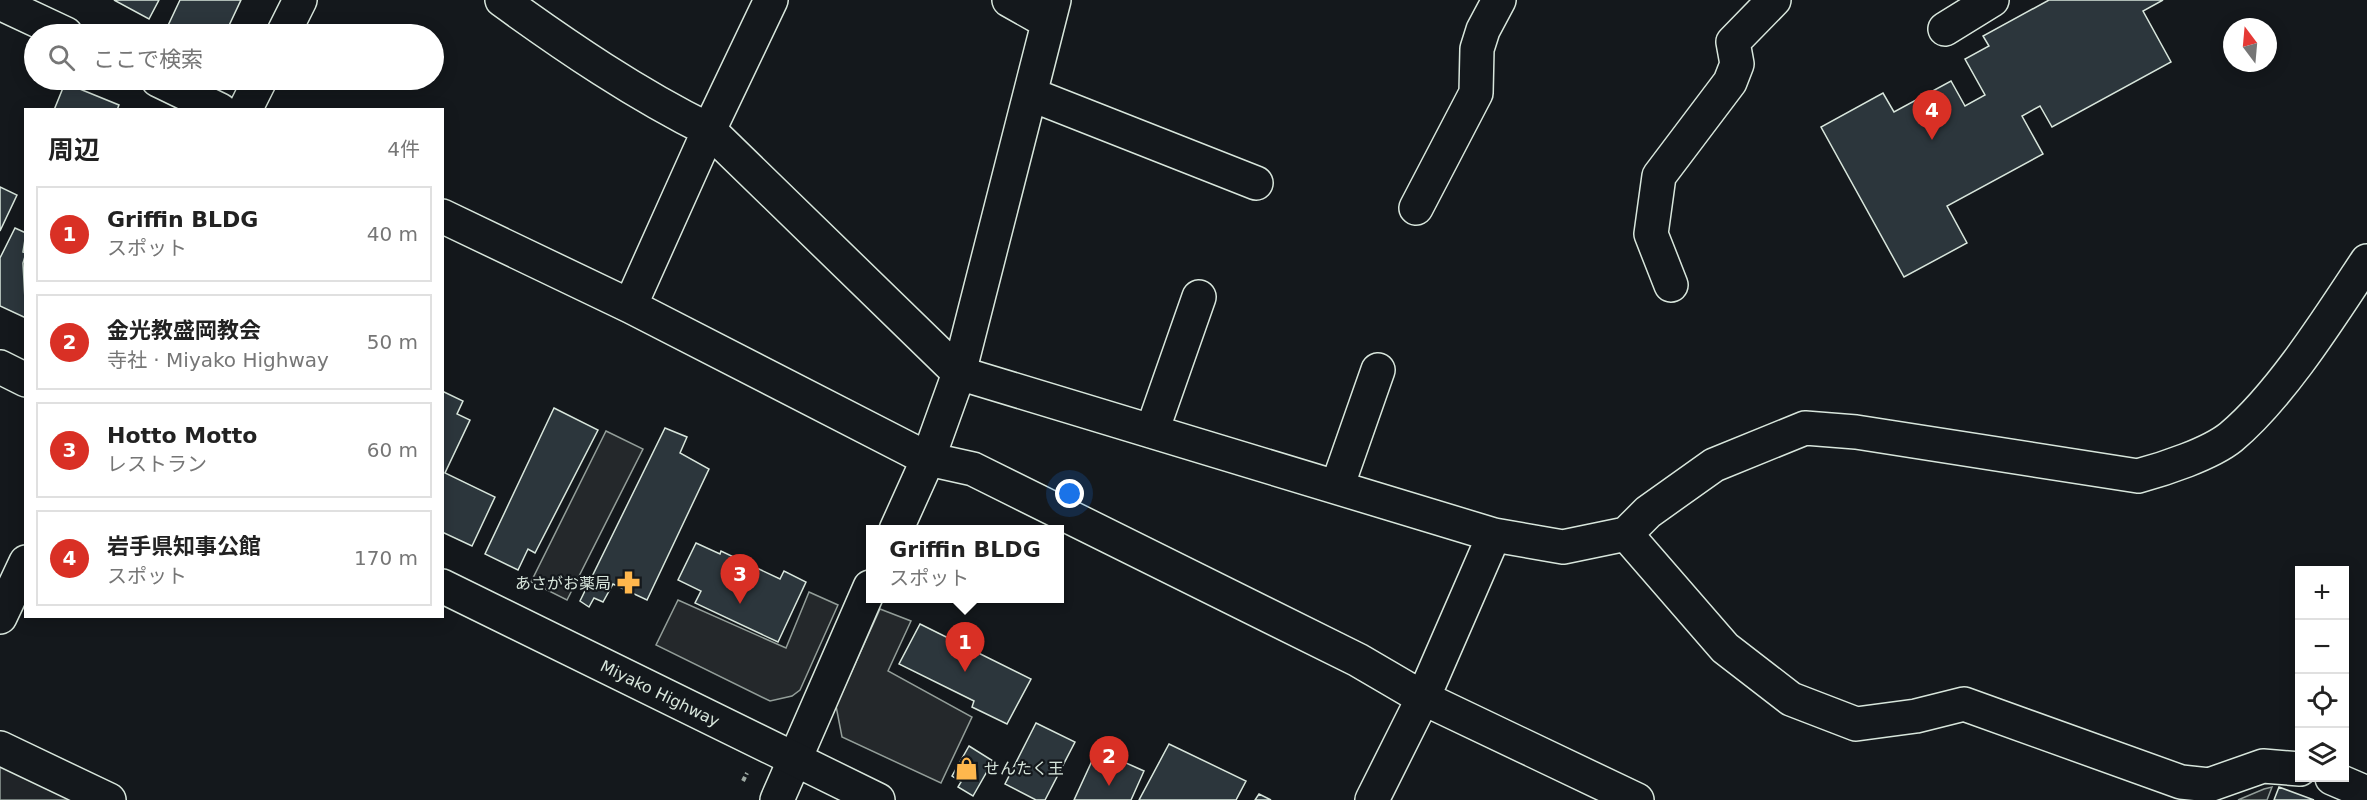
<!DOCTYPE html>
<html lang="ja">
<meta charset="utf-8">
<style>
body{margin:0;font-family:"DejaVu Sans","Noto Sans JP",sans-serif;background:#f6f6f6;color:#222}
.controls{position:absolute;right:18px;bottom:18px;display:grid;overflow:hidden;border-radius:0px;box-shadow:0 3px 15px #0003}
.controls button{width:54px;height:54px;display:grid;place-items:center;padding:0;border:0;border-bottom:2px solid #e0e0e0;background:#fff;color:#222;font:30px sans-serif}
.compass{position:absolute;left:2223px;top:18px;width:54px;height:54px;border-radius:50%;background:#fff;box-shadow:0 3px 15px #0003;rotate:344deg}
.you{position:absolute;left:1070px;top:494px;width:21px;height:21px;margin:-15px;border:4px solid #fff;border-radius:50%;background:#1a73e8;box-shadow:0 0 0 9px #1a73e833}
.badge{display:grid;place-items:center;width:39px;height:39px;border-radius:50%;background:#d93025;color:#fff;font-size:20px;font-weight:700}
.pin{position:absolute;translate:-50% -50px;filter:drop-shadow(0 2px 3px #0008)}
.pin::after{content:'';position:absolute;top:32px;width:21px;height:18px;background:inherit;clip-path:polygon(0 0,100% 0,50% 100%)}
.popup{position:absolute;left:866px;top:525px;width:198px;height:78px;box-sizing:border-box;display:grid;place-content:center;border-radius:0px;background:#fff;filter:drop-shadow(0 2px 4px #0005);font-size:20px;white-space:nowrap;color:#767676}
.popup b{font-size:22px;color:#222}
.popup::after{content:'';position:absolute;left:50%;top:100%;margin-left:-12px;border:12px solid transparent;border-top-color:#fff}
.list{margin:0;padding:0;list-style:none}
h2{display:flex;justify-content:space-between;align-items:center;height:78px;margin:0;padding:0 24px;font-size:26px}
h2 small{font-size:20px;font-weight:400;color:#767676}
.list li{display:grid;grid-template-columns:39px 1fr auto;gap:18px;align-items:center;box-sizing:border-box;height:96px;margin:0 12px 12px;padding:0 12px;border:2px solid #e0e0e0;border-radius:0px}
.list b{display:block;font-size:22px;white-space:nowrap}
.list p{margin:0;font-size:20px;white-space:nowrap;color:#767676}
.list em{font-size:20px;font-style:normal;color:#767676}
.icon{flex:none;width:33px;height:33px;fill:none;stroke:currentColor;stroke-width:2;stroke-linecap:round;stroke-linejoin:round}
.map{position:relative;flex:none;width:2367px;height:800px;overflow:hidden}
.search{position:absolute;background:#fff;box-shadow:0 3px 15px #0003;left:24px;top:24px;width:420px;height:66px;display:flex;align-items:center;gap:15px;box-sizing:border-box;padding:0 21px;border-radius:33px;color:#767676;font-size:22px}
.panel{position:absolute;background:#fff;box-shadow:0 3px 15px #0003;left:24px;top:108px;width:420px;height:510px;border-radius:0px}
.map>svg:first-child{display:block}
</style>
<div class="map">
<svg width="2367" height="800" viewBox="0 0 2367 800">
<rect width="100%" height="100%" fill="#14181c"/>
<path fill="#202428" stroke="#939e99" stroke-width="1.5" d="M 0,763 L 77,800 L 0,800 Z"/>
<path fill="#24282b" stroke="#939e99" stroke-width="1.5" d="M 606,431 L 643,449 L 567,600 L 531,582 Z
M 809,592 L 838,605 L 800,690 L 792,696 L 770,701 L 656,645 L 678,600 L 786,648 Z
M 880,609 L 911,621 L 888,671 L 972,717 L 941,783 L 842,737 L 836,706 Z
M 2272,787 L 2267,800 L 2238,800 L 2264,789 Z"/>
<path fill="#2c363c" stroke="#d8e6dc" stroke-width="1.5" d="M 114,0 L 159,0 L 149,19 Z
M 180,0 L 241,0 L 225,34 L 164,34 Z
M 2049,0 L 2163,0 L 2143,11 L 2171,62 L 2052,127 L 2040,106 L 2022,116 L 2043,154 L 1947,206 L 1967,243 L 1904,277 L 1821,127 L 1883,93 L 1894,112 L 1951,81 L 1965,106 L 1985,95 L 1965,59 L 1989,46 L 1983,36 Z
M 65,83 L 119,105 L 117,110 L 54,110 Z
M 0,187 L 17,195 L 0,231 Z
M 15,228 L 26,233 L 23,252 L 26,253 L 23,263 L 26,318 L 0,306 L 0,258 Z
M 442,391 L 463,401 L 457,414 L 470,420 L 445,473 L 495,497 L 472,546 L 442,532 Z
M 554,408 L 598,430 L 535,553 L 528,549 L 518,570 L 485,554 Z
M 665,428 L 687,437 L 680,453 L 709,469 L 647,600 L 613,584 L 603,602 L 594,598 L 589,607 L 580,601 Z
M 696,543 L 720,554 L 721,551 L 780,579 L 784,571 L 806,582 L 778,642 L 695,603 L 701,591 L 678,580 Z
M 920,624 L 1031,679 L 1007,724 L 972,707 L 974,701 L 899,664 Z
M 1036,723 L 1075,742 L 1045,800 L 1036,800 L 1005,784 Z
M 1169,744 L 1246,781 L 1236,800 L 1139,800 Z
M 969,746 L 993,761 L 973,796 L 958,787 L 961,782 L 952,776 Z
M 1097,750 L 1144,771 L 1131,800 L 1074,800 Z
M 2279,787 L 2314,800 L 2274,800 Z
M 1259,794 L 1271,800 L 1255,800 Z"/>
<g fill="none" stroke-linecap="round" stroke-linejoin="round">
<defs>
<path id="minor" d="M 502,0 C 567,47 636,94 709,130 L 959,373 L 1494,535 L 1563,547 L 1626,534 L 1648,512 L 1714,465 L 1805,428 L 1856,432 L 2138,476 C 2164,469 2210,454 2231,437 C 2281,395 2330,317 2367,261
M 1009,0 L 1048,22
M 0,3 L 66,34
M 1945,29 L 1992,0
M 283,34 L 300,0
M 158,80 L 220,110
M 1030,94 L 1256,183
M 245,110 L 260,80
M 1416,208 L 1476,93 L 1477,49 L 1483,30 L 1499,0
M 442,216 L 630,306 L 928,459 L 973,469 L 1358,660 L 1423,698 L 1637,800
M 1671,285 L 1651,234 L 1659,176 L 1730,82 L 1737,64 L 1733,42 L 1774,0
M 630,306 L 709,130 L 771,0
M 1152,431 L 1199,297
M 1337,487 L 1378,370
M 896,530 L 928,459 L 959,373 L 1054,0
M 1626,534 L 1725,648 L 1791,699 L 1856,724 L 1916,716 L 1964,704 L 2181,782 L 2209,785 L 2263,766 L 2300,769
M 0,617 L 26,562
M 0,748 L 109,800
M 2332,778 L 2367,793
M 777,800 L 870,587
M 1372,800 L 1423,698 L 1494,535"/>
<g id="highway">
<path d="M 0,367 L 26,380"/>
<path id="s1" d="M 442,586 L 878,800"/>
</g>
</defs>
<use href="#minor" stroke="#d8e6dc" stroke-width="36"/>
<use href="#highway" stroke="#d8e6dc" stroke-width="36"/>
<path stroke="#9da8a2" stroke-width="4" stroke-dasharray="4.5 3" stroke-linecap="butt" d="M 743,781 L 747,773"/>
<use href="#minor" stroke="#14181c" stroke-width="33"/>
<use href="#highway" stroke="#14181c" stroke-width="33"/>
</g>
<defs>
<symbol id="pharmacy-bare" viewBox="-9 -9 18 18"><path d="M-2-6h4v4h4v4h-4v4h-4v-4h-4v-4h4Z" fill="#ffb74d" stroke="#14181c" stroke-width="2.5" paint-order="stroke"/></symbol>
<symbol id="shop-bare" viewBox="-9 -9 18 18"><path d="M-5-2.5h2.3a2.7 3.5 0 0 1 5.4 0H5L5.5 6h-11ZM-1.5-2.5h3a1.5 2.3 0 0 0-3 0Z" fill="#ffb74d" stroke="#14181c" stroke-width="2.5" paint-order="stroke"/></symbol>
</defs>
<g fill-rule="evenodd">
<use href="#pharmacy-bare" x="612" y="566" width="33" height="33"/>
<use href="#shop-bare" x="950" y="752" width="33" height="33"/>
</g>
<g text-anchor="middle" stroke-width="4.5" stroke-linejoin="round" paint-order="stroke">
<g font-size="16" fill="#d8e6dc" stroke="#14181c" text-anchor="end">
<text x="611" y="589">あさがお薬局</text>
<text x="984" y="774" text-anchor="start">せんたく王</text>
</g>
<g font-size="16" fill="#d8e6dc" stroke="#14181c">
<text dy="6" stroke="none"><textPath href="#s1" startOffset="243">Miyako Highway</textPath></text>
</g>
</g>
</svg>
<div class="controls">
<button>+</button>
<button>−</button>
<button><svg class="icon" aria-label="locate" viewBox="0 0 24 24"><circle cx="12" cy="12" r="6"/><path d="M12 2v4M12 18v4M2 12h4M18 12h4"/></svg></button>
<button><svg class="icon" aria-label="layers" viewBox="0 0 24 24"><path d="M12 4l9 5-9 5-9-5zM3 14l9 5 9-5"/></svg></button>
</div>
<svg class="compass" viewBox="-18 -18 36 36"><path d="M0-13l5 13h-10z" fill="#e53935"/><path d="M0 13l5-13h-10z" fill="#767676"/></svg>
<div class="you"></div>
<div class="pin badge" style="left:965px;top:672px">1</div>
<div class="popup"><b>Griffin BLDG</b>スポット</div>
<div class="pin badge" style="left:1109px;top:786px">2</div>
<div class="pin badge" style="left:740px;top:604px">3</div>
<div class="pin badge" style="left:1932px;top:140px">4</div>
<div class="search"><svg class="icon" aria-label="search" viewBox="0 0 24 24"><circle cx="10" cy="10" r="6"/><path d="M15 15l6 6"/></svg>ここで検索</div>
<section class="panel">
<h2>周辺<small>4件</small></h2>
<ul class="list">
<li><span class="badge">1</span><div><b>Griffin BLDG</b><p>スポット</p></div><em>40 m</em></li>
<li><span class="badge">2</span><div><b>金光教盛岡教会</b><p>寺社 · Miyako Highway</p></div><em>50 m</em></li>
<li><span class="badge">3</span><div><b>Hotto Motto</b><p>レストラン</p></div><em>60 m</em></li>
<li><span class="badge">4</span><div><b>岩手県知事公館</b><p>スポット</p></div><em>170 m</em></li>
</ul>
</section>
</div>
